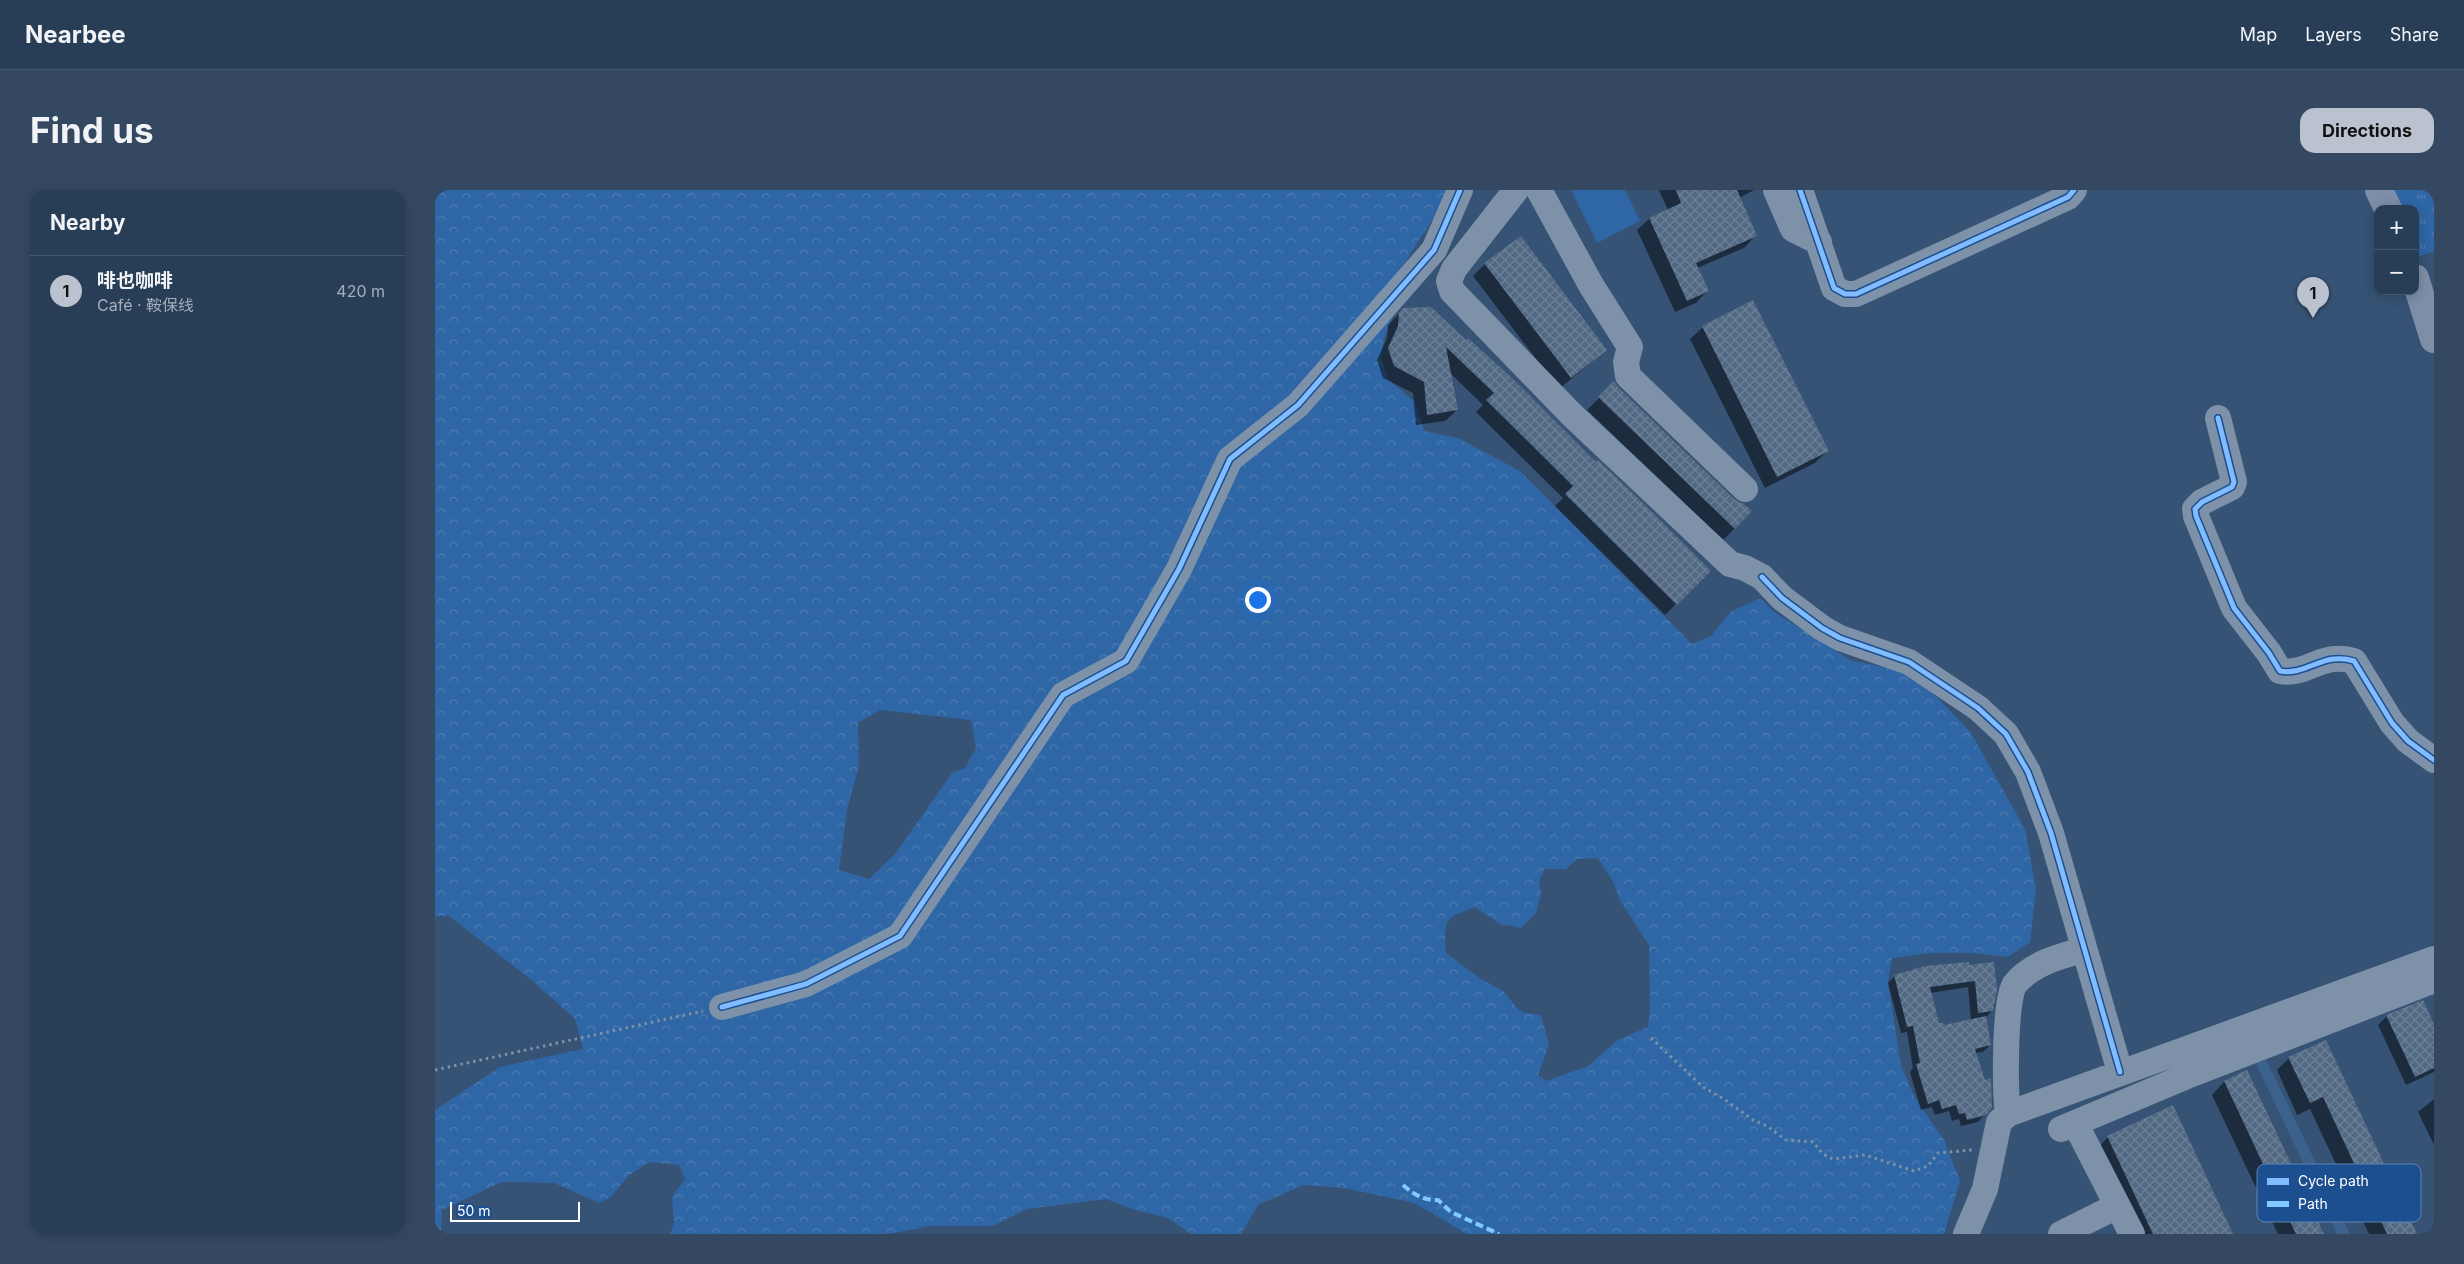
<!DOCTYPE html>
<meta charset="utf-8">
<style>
body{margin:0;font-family:Inter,"Noto Sans SC",sans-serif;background:#344961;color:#f1f3f6}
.controls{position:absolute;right:15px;top:15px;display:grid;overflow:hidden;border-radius:10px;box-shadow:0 2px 12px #0003}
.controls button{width:45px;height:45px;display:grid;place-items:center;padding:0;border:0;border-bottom:1px solid #44576d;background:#283e57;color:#f1f3f6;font:25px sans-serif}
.scale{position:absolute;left:15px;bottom:12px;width:130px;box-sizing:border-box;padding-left:5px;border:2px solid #fff;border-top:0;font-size:14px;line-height:18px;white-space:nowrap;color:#fff;-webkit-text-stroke:4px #1b4f8f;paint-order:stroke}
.you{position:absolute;left:822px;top:409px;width:18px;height:18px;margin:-12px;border:4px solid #fff;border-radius:50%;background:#1a73e8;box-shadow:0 0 0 8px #1a73e833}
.badge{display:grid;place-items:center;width:32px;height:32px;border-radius:50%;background:#b9c2ce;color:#111;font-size:16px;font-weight:700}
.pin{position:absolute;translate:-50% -41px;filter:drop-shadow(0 1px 2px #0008)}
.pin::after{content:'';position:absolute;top:26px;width:18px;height:15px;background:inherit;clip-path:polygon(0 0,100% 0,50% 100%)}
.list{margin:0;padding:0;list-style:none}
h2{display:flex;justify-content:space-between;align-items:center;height:65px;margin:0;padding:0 20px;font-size:21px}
h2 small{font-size:16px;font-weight:400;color:#a5aeba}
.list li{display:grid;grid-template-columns:32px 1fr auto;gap:15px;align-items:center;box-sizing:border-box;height:70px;padding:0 20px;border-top:1px solid #44576d}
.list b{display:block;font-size:19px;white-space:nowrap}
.list p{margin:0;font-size:16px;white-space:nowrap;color:#a5aeba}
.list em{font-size:16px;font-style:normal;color:#a5aeba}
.map{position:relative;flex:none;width:1999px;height:1044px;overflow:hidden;border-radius:15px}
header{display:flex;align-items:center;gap:30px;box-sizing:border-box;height:70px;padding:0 25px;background:#283e57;border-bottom:1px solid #44576d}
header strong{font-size:24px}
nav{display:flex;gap:28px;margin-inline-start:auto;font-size:18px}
.intro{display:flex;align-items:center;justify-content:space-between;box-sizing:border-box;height:120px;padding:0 30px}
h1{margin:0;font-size:35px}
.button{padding:12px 22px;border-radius:15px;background:#b9c2ce;color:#111;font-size:18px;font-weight:700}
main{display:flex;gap:30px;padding:0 30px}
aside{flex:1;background:#283e57;border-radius:15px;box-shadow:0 2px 12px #0003}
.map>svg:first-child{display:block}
</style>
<header>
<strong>Nearbee</strong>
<nav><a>Map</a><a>Layers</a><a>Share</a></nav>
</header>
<div class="intro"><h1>Find us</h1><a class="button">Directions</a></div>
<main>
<aside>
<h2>Nearby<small></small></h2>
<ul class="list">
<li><span class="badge">1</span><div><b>啡也咖啡</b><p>Café · 鞍保线</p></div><em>420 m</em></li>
</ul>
</aside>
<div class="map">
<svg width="1999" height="1044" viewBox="0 0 1999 1044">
<defs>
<pattern id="forest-crowns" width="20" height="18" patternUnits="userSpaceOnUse" patternTransform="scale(1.25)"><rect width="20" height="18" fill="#2f66a5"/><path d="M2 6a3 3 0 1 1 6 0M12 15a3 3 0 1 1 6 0" fill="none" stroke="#4e7db2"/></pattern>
<pattern id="park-tufts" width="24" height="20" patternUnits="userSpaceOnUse" patternTransform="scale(1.25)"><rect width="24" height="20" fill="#2f66a5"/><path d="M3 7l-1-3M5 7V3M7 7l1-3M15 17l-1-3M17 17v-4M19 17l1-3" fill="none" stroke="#4e7db2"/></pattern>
<pattern id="building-cross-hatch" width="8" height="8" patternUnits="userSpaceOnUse" patternTransform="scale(1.25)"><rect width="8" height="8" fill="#526984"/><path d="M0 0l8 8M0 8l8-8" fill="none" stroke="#6c8096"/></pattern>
</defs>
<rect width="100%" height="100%" fill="#365274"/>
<path fill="url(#forest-crowns)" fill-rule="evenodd" d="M 0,0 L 1011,0 L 1004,19 L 955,96 L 958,126 L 949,148 L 946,168 L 953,189 L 981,213 L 989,241 L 1023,248 L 1085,281 L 1257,454 L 1276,446 L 1295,422 L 1325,408 L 1339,422 L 1417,471 L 1471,481 L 1503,508 L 1536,543 L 1590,639 L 1601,699 L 1595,752 L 1573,767 L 1537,763 L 1497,763 L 1457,768 L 1453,793 L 1466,875 L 1480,908 L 1509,950 L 1525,991 L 1509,1044 L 1032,1044 L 979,1013 L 909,998 L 868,995 L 823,1015 L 806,1044 L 756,1044 L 733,1028 L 700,1020 L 671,1009 L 592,1019 L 558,1036 L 495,1036 L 453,1044 L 235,1044 L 239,1034 L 237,1007 L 250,989 L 244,975 L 214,972 L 193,986 L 176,1007 L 164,1013 L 119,993 L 67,992 L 7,1020 L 6,1042 L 9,1044 L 0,1044 L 0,920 L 65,877 L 148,859 L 140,829 L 99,792 L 14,726 L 0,726 ZM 445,520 L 536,530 L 541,558 L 530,578 L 517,583 L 460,664 L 434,689 L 404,680 L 412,620 L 424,575 L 423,533 ZM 1163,668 L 1178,692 L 1186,712 L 1214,755 L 1215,818 L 1213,837 L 1183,850 L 1153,876 L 1111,891 L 1103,885 L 1114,855 L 1106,825 L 1091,823 L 1084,820 L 1068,801 L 1046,789 L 1011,763 C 1009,729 1008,729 1040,717 L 1065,734 L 1086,738 L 1101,723 L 1106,703 L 1104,691 L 1110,679 L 1131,679 L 1142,669 Z"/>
<path fill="url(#park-tufts)" d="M 1951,0 L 1999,0 L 1999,61 L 1980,68 L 1980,19 L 1960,19 Z"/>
<path fill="#2f66a5" d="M 1136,0 L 1190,0 L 1205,31 L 1162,53 Z"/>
<path fill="#3b618d" d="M 1831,869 L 1915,1044 L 1902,1044 L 1821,874 Z"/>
<path fill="#0007" fill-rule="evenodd" d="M 1224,0 L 1319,0 L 1304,8 L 1320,46 L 1309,58 L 1262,78 L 1272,101 L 1261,113 L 1240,122 L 1202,40 L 1214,29 L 1233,20 Z
M 1050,74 L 1171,160 L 1124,199 L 1038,86 Z
M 969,119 L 1161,274 L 1274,381 L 1230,425 L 1120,316 L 1128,308 L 1041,222 L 1048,215 L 1014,182 L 1022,220 L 1010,231 L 981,235 L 978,203 L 948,188 L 942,170 L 952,148 L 953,135 Z
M 1268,137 L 1392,261 L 1380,273 L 1330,298 L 1255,149 Z
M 1179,193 L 1300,338 L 1288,350 L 1152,220 Z
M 1533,773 L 1557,821 L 1550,828 L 1555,855 L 1548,862 L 1540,863 L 1550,924 L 1543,932 L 1526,936 L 1524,929 L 1517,931 L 1514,921 L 1500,925 L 1497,917 L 1486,920 L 1475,882 L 1478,878 L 1472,842 L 1466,843 L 1453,793 L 1460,786 ZM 1533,797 L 1536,831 L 1508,837 L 1503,835 L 1495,803 Z
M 1952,826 L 1999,837 L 1999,882 L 1971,895 L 1943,835 Z
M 1890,851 L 1980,1044 L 1934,1044 L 1875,919 L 1862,925 L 1842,880 L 1854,868 Z
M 1812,882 L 1888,1044 L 1843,1044 L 1777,905 L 1789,892 Z
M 1999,909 L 1999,955 L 1983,922 Z
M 1673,947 L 1797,1044 L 1700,1044 L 1661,960 Z"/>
<path fill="url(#building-cross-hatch)" d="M 1241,0 L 1302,0 L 1322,46 L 1261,73 L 1274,101 L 1252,111 L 1214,28 L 1246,13 Z
M 1086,46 L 1172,160 L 1136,188 L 1049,73 Z
M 1318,110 L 1394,261 L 1342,287 L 1267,136 Z
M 996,117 L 1031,150 L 1033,148 L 1075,186 L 1161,272 L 1163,270 L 1205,310 L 1276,381 L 1242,415 L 1130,304 L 1138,296 L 1051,210 L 1059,203 L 1011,157 L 1023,220 L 992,225 L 989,192 L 959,176 L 953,158 L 963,136 L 964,123 L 968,118 Z
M 1179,191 L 1183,197 L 1300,310 L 1309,314 L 1317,321 L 1300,339 L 1163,207 Z
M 1534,772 L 1534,775 L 1559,772 L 1562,799 L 1558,821 L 1543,823 L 1540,791 L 1495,797 L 1504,833 L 1508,833 L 1509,835 L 1551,826 L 1556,855 L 1540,859 L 1550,890 L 1556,888 L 1557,918 L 1551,925 L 1532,930 L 1530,923 L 1524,924 L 1521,915 L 1507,919 L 1504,910 L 1493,914 L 1481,874 L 1485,873 L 1478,836 L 1472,837 L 1459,785 L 1490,776 Z
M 1988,810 L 1999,834 L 1999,878 L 1980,887 L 1951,825 Z
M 1891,850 L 1982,1044 L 1952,1044 L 1888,907 L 1875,913 L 1853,867 Z
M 1812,880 L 1889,1044 L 1861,1044 L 1789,891 Z
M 1738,915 L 1798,1044 L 1718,1044 L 1672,946 Z"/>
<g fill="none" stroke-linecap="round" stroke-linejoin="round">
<path stroke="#7d92a8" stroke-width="3" stroke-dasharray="2.5 4" stroke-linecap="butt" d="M 1216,848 L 1268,897 L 1289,909 L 1318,930 L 1332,936 L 1351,950 L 1378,952 L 1388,964 L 1398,969 L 1430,965 L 1479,981 L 1493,976 L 1503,963 L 1537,960
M 0,880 L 268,821"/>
<path stroke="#7d92a8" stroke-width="26" d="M 1081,0 L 1019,79 L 1014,91 L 1017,101 L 1136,224 L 1295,374 L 1310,378 L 1327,387 L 1347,408 L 1387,438 L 1405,448 L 1474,472 L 1543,518 L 1571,544 L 1593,582 L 1616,643 L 1685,882
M 1104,0 L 1156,95 L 1195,157 L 1191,172 L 1193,186 L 1310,299
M 1341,0 L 1358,39 L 1384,52
M 1365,0 L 1399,98 L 1410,104 L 1421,104 L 1633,7 L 1639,0
M 1783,228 L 1799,292 L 1797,297 L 1767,312 L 1760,319 L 1761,326 L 1799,418 L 1834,463 L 1845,481 C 1872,486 1888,461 1919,471 L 1957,533 L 1973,551 L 1999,570
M 287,817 L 371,794 L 465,746 L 628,505 L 691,471 L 744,379 L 795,269 L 863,215 L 999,60 L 1025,0
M 1573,924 C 1570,902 1569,809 1580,794 C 1596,774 1625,766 1648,760
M 1640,933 L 1697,1044
M 1626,939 L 1752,886 L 1999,790
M 1531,1044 L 1550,999 L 1564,932 L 1573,924 L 1999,769
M 1626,1044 L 1682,1016"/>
<path stroke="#7d8ea7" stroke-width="28" d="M 1944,0 L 1953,19
M 1980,88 L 1999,149"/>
<path stroke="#80caff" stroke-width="4" stroke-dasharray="8 4" stroke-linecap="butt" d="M 968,995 C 978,1004 989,1011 1003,1010 L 1016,1022 L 1064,1044"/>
<defs>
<path id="cycleway" d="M 1365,0 L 1399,98 L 1410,104 L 1421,104 L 1633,7 L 1639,0
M 1783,228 L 1799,292 L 1797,297 L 1767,312 L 1760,319 L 1761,326 L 1799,418 L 1834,463 L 1845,481 C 1872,486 1888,461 1919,471 L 1957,533 L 1973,551 L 1999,570
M 1327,387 L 1347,408 L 1387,438 L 1405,448 L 1474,472 L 1543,518 L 1571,544 L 1593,582 L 1616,643 L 1685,882
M 287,817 L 371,794 L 465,746 L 628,505 L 691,471 L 744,379 L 795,269 L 863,215 L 999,60 L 1025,0"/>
</defs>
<use href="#cycleway" stroke="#1b4f8f" stroke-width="8"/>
<use href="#cycleway" stroke="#80bcff" stroke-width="5"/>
</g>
<rect x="1822" y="974" width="164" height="58" rx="8" fill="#1b4f8f" stroke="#5f84b1" stroke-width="1"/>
<rect x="1832" y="988" width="22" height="7" fill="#80bcff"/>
<rect x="1832" y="1011" width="22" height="6" fill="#80caff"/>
<g font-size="14" fill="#fff">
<text x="1863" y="996">Cycle path</text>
<text x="1863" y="1019">Path</text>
</g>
</svg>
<div class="controls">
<button>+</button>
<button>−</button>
</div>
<div class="scale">50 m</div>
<div class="you"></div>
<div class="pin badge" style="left:1878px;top:128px">1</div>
</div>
</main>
